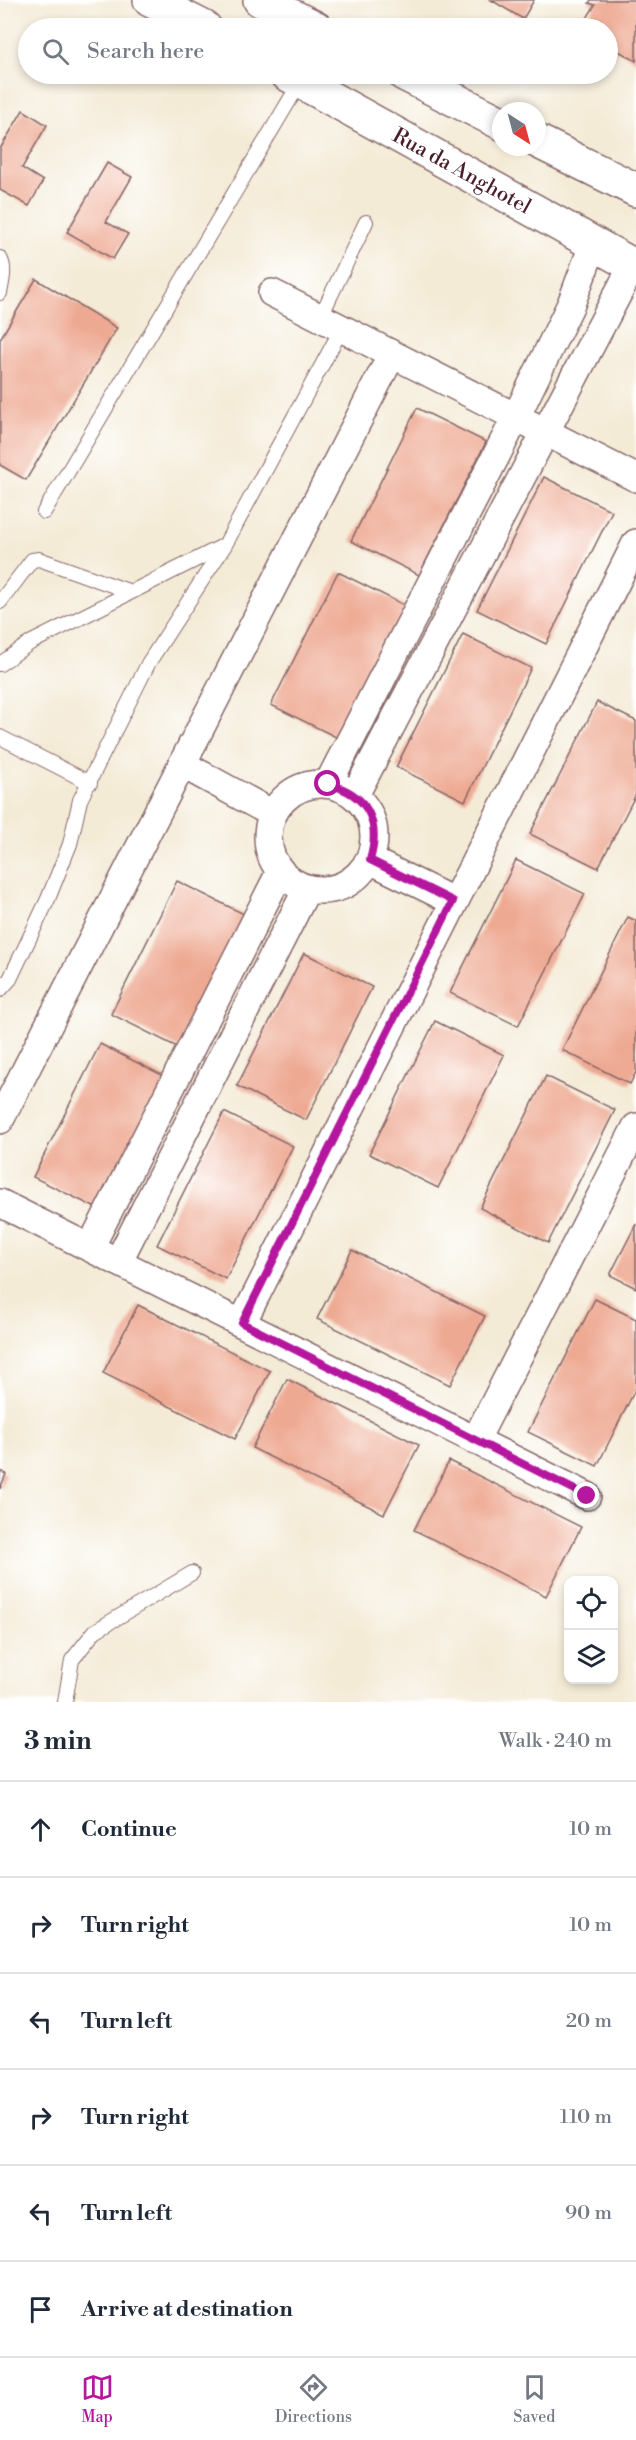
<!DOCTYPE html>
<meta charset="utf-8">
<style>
body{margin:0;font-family:"Libre Bodoni",serif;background:#f6f6f7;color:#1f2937}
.controls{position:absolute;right:18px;bottom:18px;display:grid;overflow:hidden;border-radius:12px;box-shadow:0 3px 9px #0003}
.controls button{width:54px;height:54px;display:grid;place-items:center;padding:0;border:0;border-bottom:2px solid #e0e1e3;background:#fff;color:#1f2937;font:30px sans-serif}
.compass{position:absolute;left:492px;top:102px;width:54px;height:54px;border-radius:50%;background:#fff;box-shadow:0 3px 9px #0003;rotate:144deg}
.stop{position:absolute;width:18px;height:18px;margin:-14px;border:4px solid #b5179e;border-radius:50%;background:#fff}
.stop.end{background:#b5179e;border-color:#fff;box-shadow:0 2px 6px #0008}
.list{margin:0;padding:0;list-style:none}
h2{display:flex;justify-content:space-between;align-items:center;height:78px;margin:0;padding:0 24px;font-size:26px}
h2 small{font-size:20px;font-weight:400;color:#747a83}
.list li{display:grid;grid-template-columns:39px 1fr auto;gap:18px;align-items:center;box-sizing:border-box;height:96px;padding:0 24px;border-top:2px solid #e0e1e3}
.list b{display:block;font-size:22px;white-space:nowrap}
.list em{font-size:20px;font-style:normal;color:#747a83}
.icon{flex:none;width:33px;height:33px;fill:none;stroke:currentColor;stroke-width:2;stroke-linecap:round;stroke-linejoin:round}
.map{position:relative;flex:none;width:636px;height:1702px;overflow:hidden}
.search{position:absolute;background:#fff;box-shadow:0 3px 9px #0003;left:18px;right:18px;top:18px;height:66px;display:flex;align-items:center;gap:15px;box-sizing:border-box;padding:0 21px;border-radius:33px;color:#747a83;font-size:22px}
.sheet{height:654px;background:#fff}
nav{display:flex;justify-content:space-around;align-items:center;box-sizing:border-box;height:84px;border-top:2px solid #e0e1e3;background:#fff;font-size:16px;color:#747a83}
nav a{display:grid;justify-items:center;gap:3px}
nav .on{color:#b5179e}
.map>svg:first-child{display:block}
</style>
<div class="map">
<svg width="636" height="1702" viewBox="0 0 636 1702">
<rect width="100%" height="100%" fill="#fff"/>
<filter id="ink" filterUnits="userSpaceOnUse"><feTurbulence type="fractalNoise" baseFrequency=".0167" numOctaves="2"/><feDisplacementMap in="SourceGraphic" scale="12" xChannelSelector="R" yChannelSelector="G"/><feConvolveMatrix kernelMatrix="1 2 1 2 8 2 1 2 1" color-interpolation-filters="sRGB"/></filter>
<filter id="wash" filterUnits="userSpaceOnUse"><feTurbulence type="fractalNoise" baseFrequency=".008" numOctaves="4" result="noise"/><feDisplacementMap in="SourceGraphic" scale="24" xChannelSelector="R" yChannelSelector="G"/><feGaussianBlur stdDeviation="1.35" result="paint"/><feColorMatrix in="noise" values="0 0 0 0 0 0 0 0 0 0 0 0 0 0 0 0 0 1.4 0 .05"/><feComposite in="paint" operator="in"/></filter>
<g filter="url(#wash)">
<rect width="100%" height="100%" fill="#f4ebd7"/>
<g id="blocks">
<path fill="#eea992" d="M 491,0 L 534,0 L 523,19 Z
M 591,0 L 636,0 L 636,61 L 617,50 L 609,63 L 608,62 L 608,28 L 581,28 L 595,5 L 589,3 Z
M 23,110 L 47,125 L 22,168 L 43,181 L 29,206 L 0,190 L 0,149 Z
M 107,163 L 132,177 L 106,222 L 128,234 L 113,259 L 67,232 Z
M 36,279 L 117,328 L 26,480 L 0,465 L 0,339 Z
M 417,408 L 486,442 L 419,575 L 351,541 Z
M 544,477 L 612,511 L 546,644 L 477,610 Z
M 338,572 L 406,606 L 340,739 L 271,705 Z
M 463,634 L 531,668 L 465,801 L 396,767 Z
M 597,702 L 636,721 L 636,794 L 598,868 L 530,834 Z
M 516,860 L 585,894 L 518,1026 L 450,993 Z
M 177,881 L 246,915 L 179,1048 L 111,1014 Z
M 628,917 L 636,921 L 636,1072 L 630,1084 L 562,1050 Z
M 304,953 L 372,987 L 306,1120 L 237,1086 Z
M 435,1021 L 504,1055 L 438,1188 L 369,1154 Z
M 100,1044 L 168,1078 L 102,1211 L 33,1177 Z
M 546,1076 L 615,1110 L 548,1243 L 480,1208 Z
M 224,1112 L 293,1146 L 226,1279 L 157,1245 Z
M 636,1224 L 636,1288 L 610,1275 Z
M 352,1250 L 485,1316 L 450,1385 L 317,1319 Z
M 595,1299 L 636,1319 L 636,1388 L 597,1466 L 528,1432 Z
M 138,1305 L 270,1371 L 235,1439 L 103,1373 Z
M 287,1379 L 419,1445 L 384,1514 L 252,1448 Z
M 449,1461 L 581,1527 L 546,1596 L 414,1530 Z
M 0,1471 L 6,1474 L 0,1489 Z"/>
</g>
</g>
<g filter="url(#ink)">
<use href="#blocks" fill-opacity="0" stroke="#866667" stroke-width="1.5"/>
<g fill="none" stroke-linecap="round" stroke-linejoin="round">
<defs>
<path id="service" d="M 0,258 C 6,268 2,282 0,293
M 320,318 L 366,222
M 44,512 L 301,81
M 0,602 L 32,560 L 39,559 L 131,592
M 0,664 L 30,643 L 223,546
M 0,737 L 90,783
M 0,990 L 10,979 L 48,899 L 70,844 L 80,800 L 149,662 L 225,545 L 342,328
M 65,1702 L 72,1660 L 95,1631 L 192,1573"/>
<path id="minor" d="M 272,293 L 636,478
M 182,764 L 273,814
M268 837a53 53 0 1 1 106 0a53 53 0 1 1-106 0Z
M 328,784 L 516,417 L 571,304 L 593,245
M 355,795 L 633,265
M 370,860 L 453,901
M 0,1120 L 392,354
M 0,1203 L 587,1496
M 90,1248 L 280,872
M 118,1262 L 307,889
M 242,1323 L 636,543
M 475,1441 L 636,1127"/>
<g id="secondary">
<path d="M 150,0 L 205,28"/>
<path d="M 260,0 L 316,28"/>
<path id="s1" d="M 287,74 L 636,267"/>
<path d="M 404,74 L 501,123"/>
<path d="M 537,141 L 636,190"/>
</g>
</defs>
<use href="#service" stroke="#866667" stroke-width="16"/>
<use href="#minor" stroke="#866667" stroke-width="30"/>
<use href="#secondary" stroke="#866667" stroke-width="36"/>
<use href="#service" stroke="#fff" stroke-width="14"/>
<use href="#minor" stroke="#fff" stroke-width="27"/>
<use href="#secondary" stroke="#fff" stroke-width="33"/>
</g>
</g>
<g fill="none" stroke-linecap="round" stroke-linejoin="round" filter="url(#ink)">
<path stroke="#b5179e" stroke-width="8" d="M 328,784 C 368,794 381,822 370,860 L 453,901 L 242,1323 L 587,1496"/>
</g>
<g text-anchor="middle" stroke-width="4.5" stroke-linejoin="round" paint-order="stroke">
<g font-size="21" fill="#4a1f2b" stroke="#fff">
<text dy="7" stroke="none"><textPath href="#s1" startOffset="200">Rua da Anghotel</textPath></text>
</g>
</g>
</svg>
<div class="controls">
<button><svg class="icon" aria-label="locate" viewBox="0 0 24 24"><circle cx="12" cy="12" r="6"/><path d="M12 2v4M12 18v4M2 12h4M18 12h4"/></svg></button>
<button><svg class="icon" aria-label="layers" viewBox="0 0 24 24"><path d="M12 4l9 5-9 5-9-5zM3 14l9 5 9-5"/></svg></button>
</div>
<svg class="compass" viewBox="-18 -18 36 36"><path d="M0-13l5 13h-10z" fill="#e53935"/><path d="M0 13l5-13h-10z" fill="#747a83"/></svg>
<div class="stop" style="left:328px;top:784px"></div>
<div class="stop end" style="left:587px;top:1496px"></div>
<div class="search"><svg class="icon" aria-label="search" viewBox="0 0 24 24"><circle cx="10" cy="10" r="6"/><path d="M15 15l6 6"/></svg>Search here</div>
</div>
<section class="sheet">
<h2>3 min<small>Walk · 240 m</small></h2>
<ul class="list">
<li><svg class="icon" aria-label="ahead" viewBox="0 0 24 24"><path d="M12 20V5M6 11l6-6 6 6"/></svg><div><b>Continue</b></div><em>10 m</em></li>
<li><svg class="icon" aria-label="right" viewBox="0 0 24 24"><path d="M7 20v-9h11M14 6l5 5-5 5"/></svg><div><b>Turn right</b></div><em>10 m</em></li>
<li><svg class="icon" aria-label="left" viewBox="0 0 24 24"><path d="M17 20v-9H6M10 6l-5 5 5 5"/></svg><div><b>Turn left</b></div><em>20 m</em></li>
<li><svg class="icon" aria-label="right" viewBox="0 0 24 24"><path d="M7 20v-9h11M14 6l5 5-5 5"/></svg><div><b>Turn right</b></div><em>110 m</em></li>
<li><svg class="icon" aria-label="left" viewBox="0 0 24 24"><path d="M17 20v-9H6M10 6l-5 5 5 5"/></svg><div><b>Turn left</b></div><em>90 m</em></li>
<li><svg class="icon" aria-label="arrive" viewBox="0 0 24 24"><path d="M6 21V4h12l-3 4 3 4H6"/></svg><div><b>Arrive at destination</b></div></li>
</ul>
</section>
<nav>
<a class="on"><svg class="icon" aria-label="map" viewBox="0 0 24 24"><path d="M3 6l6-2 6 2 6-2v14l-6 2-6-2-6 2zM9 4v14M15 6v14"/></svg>Map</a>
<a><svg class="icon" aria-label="directions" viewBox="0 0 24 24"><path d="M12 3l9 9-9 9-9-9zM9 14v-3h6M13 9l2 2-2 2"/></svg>Directions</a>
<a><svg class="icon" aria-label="saved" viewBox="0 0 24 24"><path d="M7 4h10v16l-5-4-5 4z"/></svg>Saved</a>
</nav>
